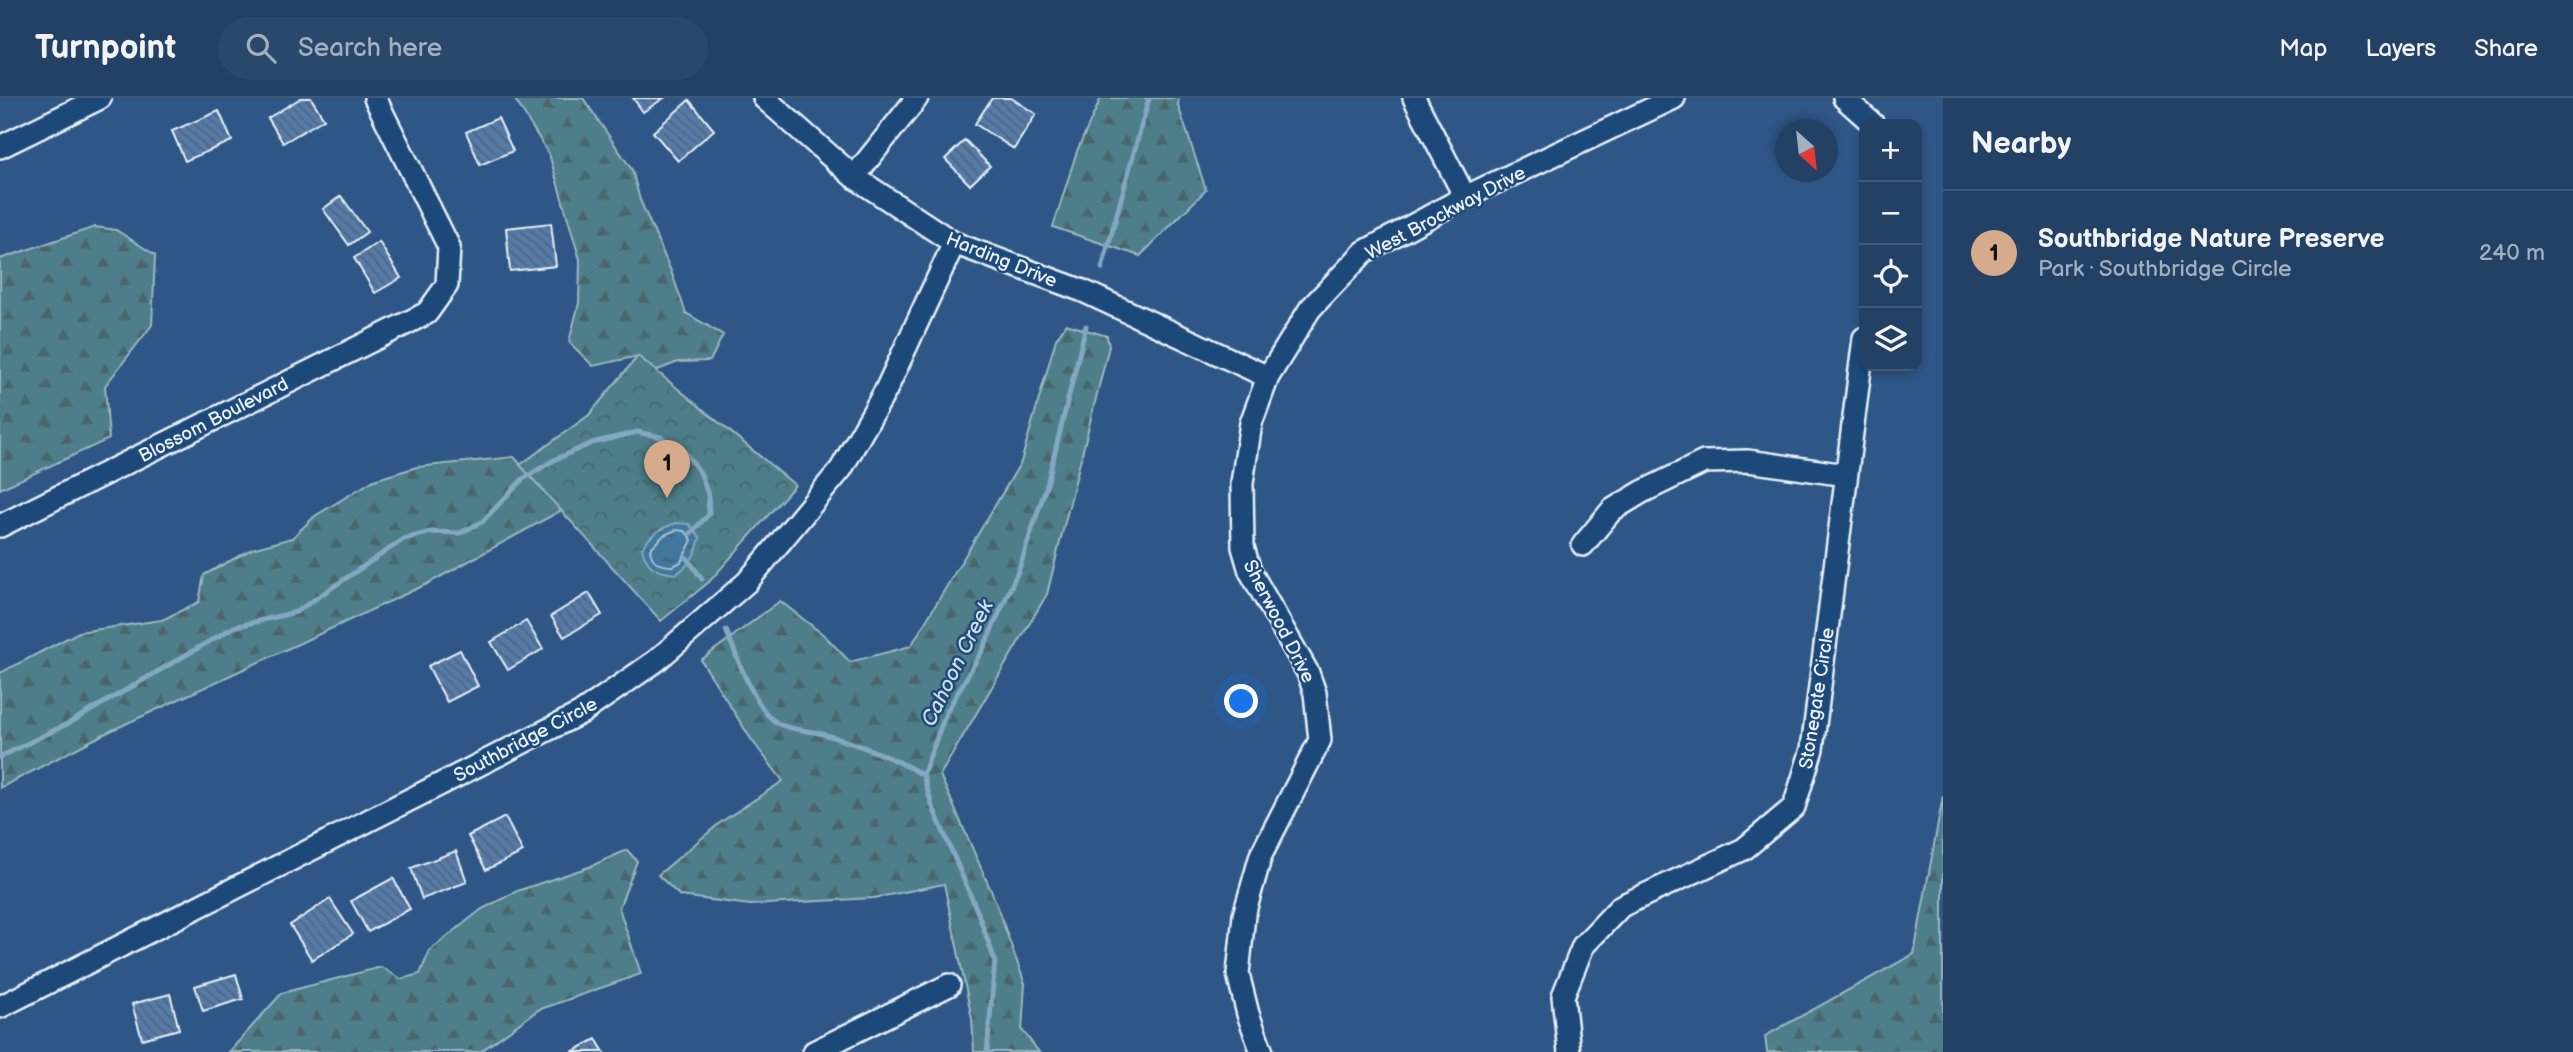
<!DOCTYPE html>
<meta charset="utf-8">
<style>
body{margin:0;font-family:"Balsamiq Sans",sans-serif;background:#2a486b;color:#f1f3f6}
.controls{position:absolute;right:21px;top:21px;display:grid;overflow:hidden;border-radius:14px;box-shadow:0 4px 10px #0003}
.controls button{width:63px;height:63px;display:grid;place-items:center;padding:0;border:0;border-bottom:2px solid #3f5a79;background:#224165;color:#f1f3f6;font:35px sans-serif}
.compass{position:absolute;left:1775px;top:21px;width:63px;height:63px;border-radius:50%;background:#224165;box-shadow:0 4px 10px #0003;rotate:153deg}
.you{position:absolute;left:1242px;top:604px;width:24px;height:24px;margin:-18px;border:5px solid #fff;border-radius:50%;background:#1a73e8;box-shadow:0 0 0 10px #1a73e833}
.badge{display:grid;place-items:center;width:46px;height:46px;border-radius:50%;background:#d6ab8b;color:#111;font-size:23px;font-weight:700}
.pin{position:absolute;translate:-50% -58px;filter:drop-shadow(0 2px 4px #0008)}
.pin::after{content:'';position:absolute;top:37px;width:24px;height:21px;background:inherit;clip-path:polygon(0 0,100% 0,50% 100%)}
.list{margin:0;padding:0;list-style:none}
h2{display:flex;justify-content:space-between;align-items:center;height:91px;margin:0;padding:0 28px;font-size:30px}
h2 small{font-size:23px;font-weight:400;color:#a2afbf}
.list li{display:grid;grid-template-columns:46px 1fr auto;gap:21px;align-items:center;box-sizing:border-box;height:126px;padding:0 28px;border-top:2px solid #3f5a79}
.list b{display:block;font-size:26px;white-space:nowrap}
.list p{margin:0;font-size:23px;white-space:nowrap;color:#a2afbf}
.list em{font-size:23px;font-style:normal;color:#a2afbf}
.icon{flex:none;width:38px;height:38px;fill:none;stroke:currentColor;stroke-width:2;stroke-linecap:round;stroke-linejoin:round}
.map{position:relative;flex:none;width:1943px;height:954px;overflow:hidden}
header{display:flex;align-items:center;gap:42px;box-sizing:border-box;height:98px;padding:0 35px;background:#224165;border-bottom:2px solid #3f5a79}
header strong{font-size:33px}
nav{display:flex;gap:38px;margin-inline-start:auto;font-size:24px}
.search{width:490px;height:63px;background:#2a486b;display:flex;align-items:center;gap:18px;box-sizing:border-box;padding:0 24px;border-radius:38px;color:#a2afbf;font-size:26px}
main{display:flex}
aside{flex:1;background:#224165}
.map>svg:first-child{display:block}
</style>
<header>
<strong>Turnpoint</strong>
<div class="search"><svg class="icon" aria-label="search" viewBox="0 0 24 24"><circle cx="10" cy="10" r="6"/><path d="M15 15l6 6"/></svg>Search here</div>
<nav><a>Map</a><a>Layers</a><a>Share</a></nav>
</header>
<main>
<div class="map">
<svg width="1943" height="954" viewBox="0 0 1943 954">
<defs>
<pattern id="forest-firs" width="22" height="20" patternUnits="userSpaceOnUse" patternTransform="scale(1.75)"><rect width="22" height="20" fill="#4d7e89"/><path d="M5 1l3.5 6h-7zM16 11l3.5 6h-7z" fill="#4a666d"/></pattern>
<pattern id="park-crowns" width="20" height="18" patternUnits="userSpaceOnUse" patternTransform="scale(1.75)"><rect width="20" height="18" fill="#4d7e89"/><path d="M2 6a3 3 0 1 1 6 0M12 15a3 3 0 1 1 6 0" fill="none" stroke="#4a666d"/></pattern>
<pattern id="water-ripples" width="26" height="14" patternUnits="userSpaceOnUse" patternTransform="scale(1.75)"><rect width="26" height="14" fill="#40779d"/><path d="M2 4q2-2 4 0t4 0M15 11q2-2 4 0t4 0" fill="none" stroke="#436074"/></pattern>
<pattern id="building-back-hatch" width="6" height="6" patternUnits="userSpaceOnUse" patternTransform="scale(1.75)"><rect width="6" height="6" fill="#577aa7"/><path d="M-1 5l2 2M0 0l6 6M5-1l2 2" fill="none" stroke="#4f647d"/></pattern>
</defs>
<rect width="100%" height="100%" fill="#2e5787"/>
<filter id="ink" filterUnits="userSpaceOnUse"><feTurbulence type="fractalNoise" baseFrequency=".0143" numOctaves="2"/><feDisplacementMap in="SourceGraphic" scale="14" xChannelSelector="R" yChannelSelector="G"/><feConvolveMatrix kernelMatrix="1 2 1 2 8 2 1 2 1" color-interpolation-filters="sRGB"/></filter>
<g filter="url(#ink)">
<path fill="url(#forest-firs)" stroke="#9ab8c0" stroke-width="2" d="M 514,0 L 583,0 L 632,72 L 640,102 L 671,173 L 686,215 L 723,237 L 710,263 L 678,264 L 655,273 L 638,258 L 593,268 L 569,244 L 579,205 L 580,162 L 549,56 Z
M 1101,0 L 1179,0 L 1178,7 L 1206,92 L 1140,158 L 1053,129 L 1077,53 Z
M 95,129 L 116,132 L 155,157 L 152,227 L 105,288 L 109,341 L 0,391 L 0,161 Z
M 1066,226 L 1107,238 L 1109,248 L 1047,496 L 940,677 L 993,797 L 1025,886 L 1022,932 L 1039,954 L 974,954 L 972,921 L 944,786 L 874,800 L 750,807 L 680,798 L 658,777 L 721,724 L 783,683 L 751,641 L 701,562 L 780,503 L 825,538 L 850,564 L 911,548 L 1021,364 L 1056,241 Z
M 514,359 L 562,412 L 427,486 L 104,636 L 0,690 L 0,575 L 79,534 L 162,522 L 199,504 L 204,477 L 252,451 L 292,440 L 315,418 L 374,382 L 417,369 Z
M 1943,698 L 1943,954 L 1767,954 L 1765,938 L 1914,856 Z
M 627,752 L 637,763 L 619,810 L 641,876 L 538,912 L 480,954 L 229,954 L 282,895 L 381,869 L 401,881 L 420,876 L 430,852 L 482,811 L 517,793 L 589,769 Z"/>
<path fill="url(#park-crowns)" stroke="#9ab8c0" stroke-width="2" d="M 638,258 L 795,387 L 709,484 L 661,523 L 520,367 L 589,317 Z"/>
<path fill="url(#water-ripples)" stroke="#83a8c1" stroke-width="2" d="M 676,425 L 689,426 L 700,439 C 697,455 689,468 676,476 C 656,474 647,470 642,450 C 651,436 661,430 676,425 Z"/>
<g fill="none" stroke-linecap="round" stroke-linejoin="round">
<path stroke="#a5c0d4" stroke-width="2" d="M 676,432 L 685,433 L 692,442 L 681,464 L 673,468 C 661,468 651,465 650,451 L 664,437 Z"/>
<path stroke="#83a8c1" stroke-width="5" d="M 1102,170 L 1149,0
M 687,460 L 702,481
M 726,532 C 736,556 755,612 777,625 C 788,632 807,632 819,635 C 855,645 891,658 923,677
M 0,659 L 71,624 L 234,529 L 296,514 L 404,441 L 431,434 L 460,435 L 482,424 L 523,381 L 554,362 L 592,345 L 637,334 L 661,339 L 685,354 L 701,376 L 708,397 L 709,416 L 691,435
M 987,954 L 995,863 L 978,815 L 932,707 L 923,677 L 946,615 L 983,551 L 1019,471 L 1047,386 L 1086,228"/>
</g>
<path fill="url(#building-back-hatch)" stroke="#e8f1f8" stroke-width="2" d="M 301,0 L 311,0 L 324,21 L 283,45 L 268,20 Z
M 633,0 L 664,0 L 643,14 Z
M 992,0 L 1011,0 L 1036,16 L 1014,51 L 975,26 Z
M 689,2 L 714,32 L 678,63 L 653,34 Z
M 219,13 L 232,43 L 185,63 L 172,33 Z
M 498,20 L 513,53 L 480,67 L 466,34 Z
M 965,42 L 990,68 L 970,87 L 945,61 Z
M 341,98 L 367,134 L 349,147 L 323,111 Z
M 551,125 L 556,168 L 510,173 L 506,130 Z
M 379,144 L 401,180 L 375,195 L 354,160 Z
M 589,495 L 602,517 L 564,539 L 551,518 Z
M 526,523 L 543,551 L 508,572 L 491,544 Z
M 460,552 L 478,588 L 447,604 L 428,568 Z
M 505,719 L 523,754 L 486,772 L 468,738 Z
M 456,753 L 467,784 L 422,801 L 411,770 Z
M 393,780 L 410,811 L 368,834 L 351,803 Z
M 330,801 L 353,836 L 312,862 L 290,827 Z
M 236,876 L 243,901 L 203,913 L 195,888 Z
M 170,896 L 179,931 L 142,941 L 132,906 Z
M 596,941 L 604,954 L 572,954 Z"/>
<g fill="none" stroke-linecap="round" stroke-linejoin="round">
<defs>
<path id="minor" d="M 764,0 L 854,79 L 954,145 L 1083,193 L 1268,279
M 1414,0 L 1465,99
M 1844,0 L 1873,26
M 0,49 L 100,0
M 854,79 L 917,0
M 0,428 L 427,215 L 447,187 L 449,149 L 375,0
M 1583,447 L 1612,412 L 1642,394 L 1704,364 L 1748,363 L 1846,377
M 0,909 L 581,615 L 656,563 L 747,484 L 841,371 L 886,292 L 954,145
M 814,954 L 949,887
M 1262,954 L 1248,916 L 1238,876 L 1244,817 L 1261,757 L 1320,642 L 1315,595 L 1308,575 L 1250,473 L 1243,449 L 1242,385 L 1251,325 L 1268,279 L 1310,211 L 1364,154 L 1465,99 L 1674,0
M 1569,954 L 1563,898 L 1583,848 L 1621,808 L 1744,751 L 1794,709 L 1812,651 L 1864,240"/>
</defs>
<use href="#minor" stroke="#e8f1f8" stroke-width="26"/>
<use href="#minor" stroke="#1f4a7a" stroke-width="21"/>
</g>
</g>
<g text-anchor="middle" stroke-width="5" stroke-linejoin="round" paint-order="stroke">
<g font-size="19" fill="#e8f1f8" stroke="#1f4a7a">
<text transform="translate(1445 114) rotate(-28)" y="7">West Brockway Drive</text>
<text transform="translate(1002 161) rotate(22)" y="7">Harding Drive</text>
<text transform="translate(213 321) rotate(-27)" y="7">Blossom Boulevard</text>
<text transform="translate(1280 523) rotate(63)" y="7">Sherwood Drive</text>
<text transform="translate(1816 600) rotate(-81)" y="7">Stonegate Circle</text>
<text transform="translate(525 641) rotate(-28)" y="7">Southbridge Circle</text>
</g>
<g font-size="21" font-style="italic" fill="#cfdfea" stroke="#1f4a7a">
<text transform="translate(957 565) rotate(-64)" y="7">Cahoon Creek</text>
</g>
</g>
</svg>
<div class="controls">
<button>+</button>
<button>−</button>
<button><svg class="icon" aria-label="locate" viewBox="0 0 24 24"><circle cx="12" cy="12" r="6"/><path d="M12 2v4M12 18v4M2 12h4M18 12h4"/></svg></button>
<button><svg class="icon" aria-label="layers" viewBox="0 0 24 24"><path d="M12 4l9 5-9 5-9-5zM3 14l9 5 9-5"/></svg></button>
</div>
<svg class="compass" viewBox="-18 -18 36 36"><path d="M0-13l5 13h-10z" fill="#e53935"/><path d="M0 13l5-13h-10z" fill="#a2afbf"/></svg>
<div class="you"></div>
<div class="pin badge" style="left:667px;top:400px">1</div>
</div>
<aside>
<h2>Nearby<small></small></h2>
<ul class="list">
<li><span class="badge">1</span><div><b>Southbridge Nature Preserve</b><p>Park · Southbridge Circle</p></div><em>240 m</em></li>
</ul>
</aside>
</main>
